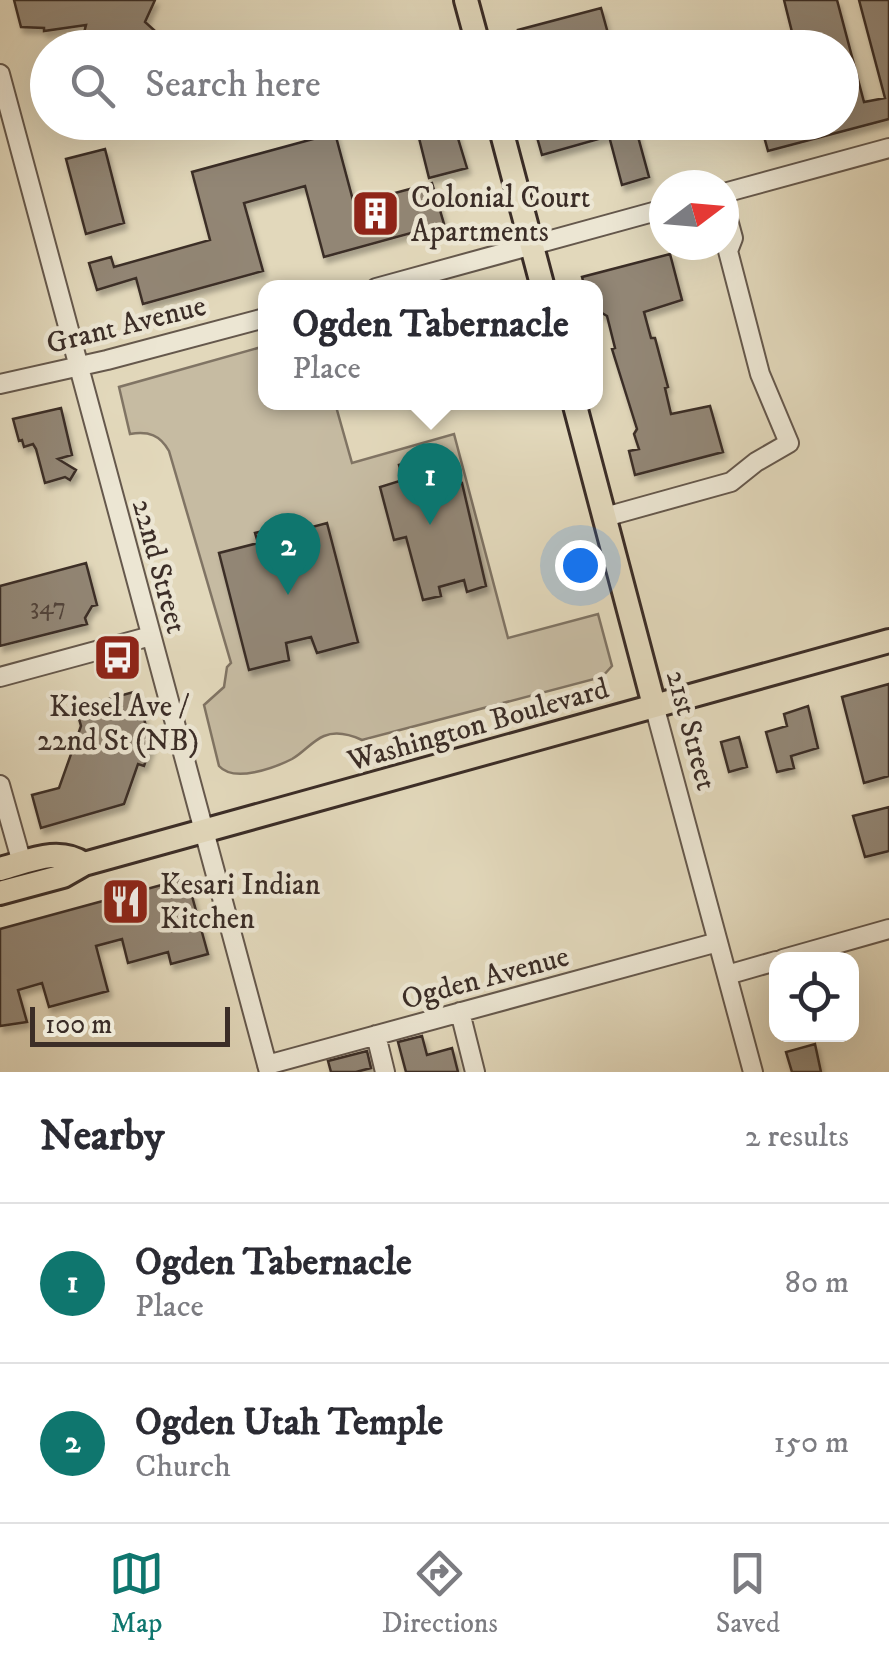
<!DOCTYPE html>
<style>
body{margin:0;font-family:"IM FELL DW Pica",serif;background:#f2f2f3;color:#2b2b33}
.controls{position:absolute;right:30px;bottom:30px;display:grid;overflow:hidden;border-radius:20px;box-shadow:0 10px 40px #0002}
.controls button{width:90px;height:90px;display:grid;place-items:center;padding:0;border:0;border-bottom:2px solid #e1e1e2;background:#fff;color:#2b2b33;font:50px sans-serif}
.compass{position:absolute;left:649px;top:170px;width:90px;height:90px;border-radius:50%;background:#fff;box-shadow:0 10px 40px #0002;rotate:74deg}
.scale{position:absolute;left:30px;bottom:25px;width:200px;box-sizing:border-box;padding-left:10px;border:5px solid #3b2d27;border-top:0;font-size:28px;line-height:35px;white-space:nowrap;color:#3b2d27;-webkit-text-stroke:8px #ece6d3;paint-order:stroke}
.you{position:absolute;left:580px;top:565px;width:35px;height:35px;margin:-25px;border:8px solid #fff;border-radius:50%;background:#1a73e8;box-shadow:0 0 0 15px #1a73e833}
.badge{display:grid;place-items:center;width:65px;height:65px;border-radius:50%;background:#0f766e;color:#fff;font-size:32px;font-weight:700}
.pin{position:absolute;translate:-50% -82px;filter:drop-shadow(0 2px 5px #0008)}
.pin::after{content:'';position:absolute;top:52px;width:35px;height:30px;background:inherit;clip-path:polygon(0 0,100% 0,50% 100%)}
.popup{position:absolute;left:258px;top:280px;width:345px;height:130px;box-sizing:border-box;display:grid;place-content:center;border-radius:20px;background:#fff;filter:drop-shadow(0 2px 8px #0005);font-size:32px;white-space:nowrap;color:#7c7c81}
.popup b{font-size:38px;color:#2b2b33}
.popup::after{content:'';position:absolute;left:50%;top:100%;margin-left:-20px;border:20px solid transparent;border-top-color:#fff}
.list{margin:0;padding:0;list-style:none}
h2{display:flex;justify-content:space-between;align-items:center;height:130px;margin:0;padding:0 40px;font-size:42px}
h2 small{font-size:32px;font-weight:400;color:#7c7c81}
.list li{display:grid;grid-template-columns:65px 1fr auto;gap:30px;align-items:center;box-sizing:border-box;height:160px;padding:0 40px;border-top:2px solid #e1e1e2}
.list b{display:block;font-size:38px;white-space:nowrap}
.list p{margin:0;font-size:32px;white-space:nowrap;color:#7c7c81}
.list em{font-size:32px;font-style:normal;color:#7c7c81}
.icon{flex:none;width:55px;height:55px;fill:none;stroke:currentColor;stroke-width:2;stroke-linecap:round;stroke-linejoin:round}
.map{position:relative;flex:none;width:889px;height:1072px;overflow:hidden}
.search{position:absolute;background:#fff;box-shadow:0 10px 40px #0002;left:30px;right:30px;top:30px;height:110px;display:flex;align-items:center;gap:25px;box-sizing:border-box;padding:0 35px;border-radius:55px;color:#7c7c81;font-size:38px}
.sheet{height:450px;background:#fff}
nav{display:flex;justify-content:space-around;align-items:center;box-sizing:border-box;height:140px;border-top:2px solid #e1e1e2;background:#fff;font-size:28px;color:#7c7c81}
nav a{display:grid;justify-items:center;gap:5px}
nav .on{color:#0f766e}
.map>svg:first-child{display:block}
</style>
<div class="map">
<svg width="889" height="1072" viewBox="0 0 889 1072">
<defs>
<filter id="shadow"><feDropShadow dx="3" dy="5.5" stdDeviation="2.5" flood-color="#0004"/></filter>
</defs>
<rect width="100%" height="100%" fill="#e2d8bb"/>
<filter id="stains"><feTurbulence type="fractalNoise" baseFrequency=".002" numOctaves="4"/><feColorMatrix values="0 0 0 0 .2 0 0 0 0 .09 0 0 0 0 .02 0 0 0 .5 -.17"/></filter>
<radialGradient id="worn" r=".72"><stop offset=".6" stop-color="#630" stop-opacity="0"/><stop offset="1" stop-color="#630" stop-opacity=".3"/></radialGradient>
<path fill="#c6bba2" stroke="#807464" stroke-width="2.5" d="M 265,346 L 265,402 L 335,403 L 352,463 L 454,434 L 508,638 L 598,614 L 612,666 L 602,677 L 362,740 C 351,735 336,731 324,736 C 312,741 303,753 292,759 C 274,768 234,783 219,766 L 204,705 L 224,687 L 227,667 L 231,663 L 169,451 C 160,435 149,431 130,434 L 119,387 Z"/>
<path fill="#928674" stroke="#3b2d27" stroke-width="2.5" filter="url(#shadow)" d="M 14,0 L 155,0 L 145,22 L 165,40 L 128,32 L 124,48 L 80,48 L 86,25 L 44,31 L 44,28 L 21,27 Z
M 784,0 L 837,0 L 864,102 L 885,98 L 859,0 L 889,0 L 889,119 L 768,151 L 760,122 L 842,122 L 842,48 L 796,48 Z
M 601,8 L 612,48 L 523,48 L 518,30 Z
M 415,122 L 453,122 L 467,168 L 429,178 Z
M 544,122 L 634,122 L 649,177 L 622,185 L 609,136 L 542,155 L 535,130 L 545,127 Z
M 335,133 L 354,204 L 432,183 L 444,224 L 324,257 L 305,186 L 244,203 L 263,271 L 143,304 L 136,278 L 97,290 L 89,263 L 111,257 L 114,267 L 210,240 L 192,172 Z
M 105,149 L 124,223 L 86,234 L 66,159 Z
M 670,254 L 682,300 L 644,312 L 651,338 L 655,338 L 668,387 L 665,388 L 671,414 L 710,406 L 723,452 L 635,475 L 629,451 L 639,449 L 634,434 L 637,429 L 612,349 L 615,348 L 607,316 L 602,313 L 598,299 L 595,299 L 595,288 L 585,288 L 582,277 Z
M 61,408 L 72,455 L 58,459 L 76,470 L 70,480 L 65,477 L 45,483 L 36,449 L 33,444 L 24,447 L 22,440 L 19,441 L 13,419 Z
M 441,454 L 442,457 L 451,455 L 459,484 L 462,483 L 486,586 L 467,592 L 464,580 L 439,587 L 441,596 L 423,600 L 406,537 L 394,540 L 380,487 L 403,480 L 399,465 Z
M 327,523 L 358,642 L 317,653 L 311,637 L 286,643 L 289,660 L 249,670 L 219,553 L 258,543 L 255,533 L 284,526 L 286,534 Z
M 86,563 L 97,605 L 92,606 L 85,618 L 87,624 L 0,646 L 0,586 Z
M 889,684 L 889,776 L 864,783 L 842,697 Z
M 137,691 L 151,746 L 144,766 L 138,764 L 124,804 L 41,828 L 32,795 L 59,788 L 81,726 L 76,708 Z
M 808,706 L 818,748 L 791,756 L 794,768 L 777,772 L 766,732 L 787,726 L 784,714 Z
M 739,737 L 747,767 L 729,772 L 721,742 Z
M 889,807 L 889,851 L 865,857 L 853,816 Z
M 187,878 L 208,954 L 171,964 L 168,952 L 128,963 L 122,939 L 96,946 L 108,991 L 49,1007 L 42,983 L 18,990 L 27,1022 L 0,1026 L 0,929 Z
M 422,1036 L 427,1055 L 452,1048 L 458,1072 L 406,1072 L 398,1042 Z
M 815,1044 L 821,1072 L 792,1072 L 786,1052 Z
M 367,1051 L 371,1068 L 356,1072 L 331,1072 L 328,1061 Z"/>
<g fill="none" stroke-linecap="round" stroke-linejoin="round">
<defs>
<path id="minor" d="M 0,74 L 269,1072
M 724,193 L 889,148
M 376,288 L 664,209
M 0,384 L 107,360 L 265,318
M 605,517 L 731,482 L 756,462 L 789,443 L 760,374 L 728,251 L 733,238 L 724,205
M 0,677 L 151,636
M 654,705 L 753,1072
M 0,785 L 22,863
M 783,959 L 889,929
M 727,975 L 776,961
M 460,1012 L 475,1072
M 376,1035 L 385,1072
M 267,1065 L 718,942"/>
<path id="major" d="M 466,0 L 479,48
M 499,122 L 543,288
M 574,402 L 654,705
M 0,869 C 27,862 58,846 84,864
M 0,893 L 63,876 L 84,864 L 889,641"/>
</defs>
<use href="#minor" stroke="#65584c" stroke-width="22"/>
<use href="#major" stroke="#3b2d27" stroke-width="28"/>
<use href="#minor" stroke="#ece6d3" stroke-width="18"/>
<use href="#major" stroke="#e2d8bb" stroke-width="22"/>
</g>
<defs>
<symbol id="building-square" viewBox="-11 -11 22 22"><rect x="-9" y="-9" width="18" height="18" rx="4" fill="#8f2418" stroke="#ece6d3"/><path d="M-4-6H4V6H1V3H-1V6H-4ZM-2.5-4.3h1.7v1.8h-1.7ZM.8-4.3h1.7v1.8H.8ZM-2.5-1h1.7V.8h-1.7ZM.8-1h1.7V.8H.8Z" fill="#fff"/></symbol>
<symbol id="bus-square" viewBox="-11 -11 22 22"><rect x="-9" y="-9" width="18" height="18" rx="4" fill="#8f2418" stroke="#ece6d3"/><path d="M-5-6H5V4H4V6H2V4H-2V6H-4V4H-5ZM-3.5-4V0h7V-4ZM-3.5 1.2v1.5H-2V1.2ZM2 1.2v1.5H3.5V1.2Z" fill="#fff"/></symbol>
<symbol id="restaurant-square" viewBox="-11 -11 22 22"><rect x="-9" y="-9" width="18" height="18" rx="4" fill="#8f2418" stroke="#ece6d3"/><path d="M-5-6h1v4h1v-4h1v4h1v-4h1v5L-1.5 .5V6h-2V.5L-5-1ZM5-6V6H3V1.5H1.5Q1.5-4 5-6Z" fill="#fff"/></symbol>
</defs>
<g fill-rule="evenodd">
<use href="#building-square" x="348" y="186" width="55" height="55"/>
<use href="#bus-square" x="90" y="630" width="55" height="55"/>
<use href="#restaurant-square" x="98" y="874" width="55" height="55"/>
</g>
<g text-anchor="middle" stroke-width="9" stroke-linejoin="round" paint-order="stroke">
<g font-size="25" fill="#51433a">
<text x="48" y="614">347</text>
</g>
<g font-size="30" fill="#3b2d27" stroke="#ece6d3" text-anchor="start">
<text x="411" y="207">Colonial Court<tspan x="411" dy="34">Apartments</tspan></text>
<text x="118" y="716" text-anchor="middle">Kiesel Ave /<tspan x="118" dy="34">22nd St (NB)</tspan></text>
<text x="160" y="894">Kesari Indian<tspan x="160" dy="34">Kitchen</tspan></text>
</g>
<g font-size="30" fill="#3b2d27" stroke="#ece6d3">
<text transform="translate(126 324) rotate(-14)" y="10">Grant Avenue</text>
<text transform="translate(160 566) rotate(75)" y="10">22nd Street</text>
<text transform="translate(478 724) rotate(-16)" y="10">Washington Boulevard</text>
<text transform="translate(692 730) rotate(75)" y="10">21st Street</text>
<text transform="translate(485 977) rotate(-15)" y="10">Ogden Avenue</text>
</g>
</g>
<rect width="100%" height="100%" filter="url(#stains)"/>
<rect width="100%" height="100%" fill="url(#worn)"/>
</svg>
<div class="controls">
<button><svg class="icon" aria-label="locate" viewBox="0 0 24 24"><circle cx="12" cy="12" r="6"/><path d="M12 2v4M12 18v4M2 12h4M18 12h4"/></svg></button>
</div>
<svg class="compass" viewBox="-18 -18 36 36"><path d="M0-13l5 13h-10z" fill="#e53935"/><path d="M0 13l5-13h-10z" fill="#7c7c81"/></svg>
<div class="scale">100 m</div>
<div class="you"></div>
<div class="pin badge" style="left:430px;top:525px">1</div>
<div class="popup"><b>Ogden Tabernacle</b>Place</div>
<div class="pin badge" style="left:288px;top:595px">2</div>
<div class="search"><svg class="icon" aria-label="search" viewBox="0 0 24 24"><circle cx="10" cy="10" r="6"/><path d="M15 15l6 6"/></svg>Search here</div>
</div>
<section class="sheet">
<h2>Nearby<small>2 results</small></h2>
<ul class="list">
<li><span class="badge">1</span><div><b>Ogden Tabernacle</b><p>Place</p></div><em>80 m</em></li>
<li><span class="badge">2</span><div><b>Ogden Utah Temple</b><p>Church</p></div><em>150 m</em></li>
</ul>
</section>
<nav>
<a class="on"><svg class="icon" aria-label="map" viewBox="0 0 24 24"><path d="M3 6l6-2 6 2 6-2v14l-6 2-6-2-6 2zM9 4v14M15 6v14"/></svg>Map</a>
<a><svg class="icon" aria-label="directions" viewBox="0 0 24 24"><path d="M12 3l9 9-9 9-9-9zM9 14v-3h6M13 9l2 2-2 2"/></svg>Directions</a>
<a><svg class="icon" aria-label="saved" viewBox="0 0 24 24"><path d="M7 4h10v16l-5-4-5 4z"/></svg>Saved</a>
</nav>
